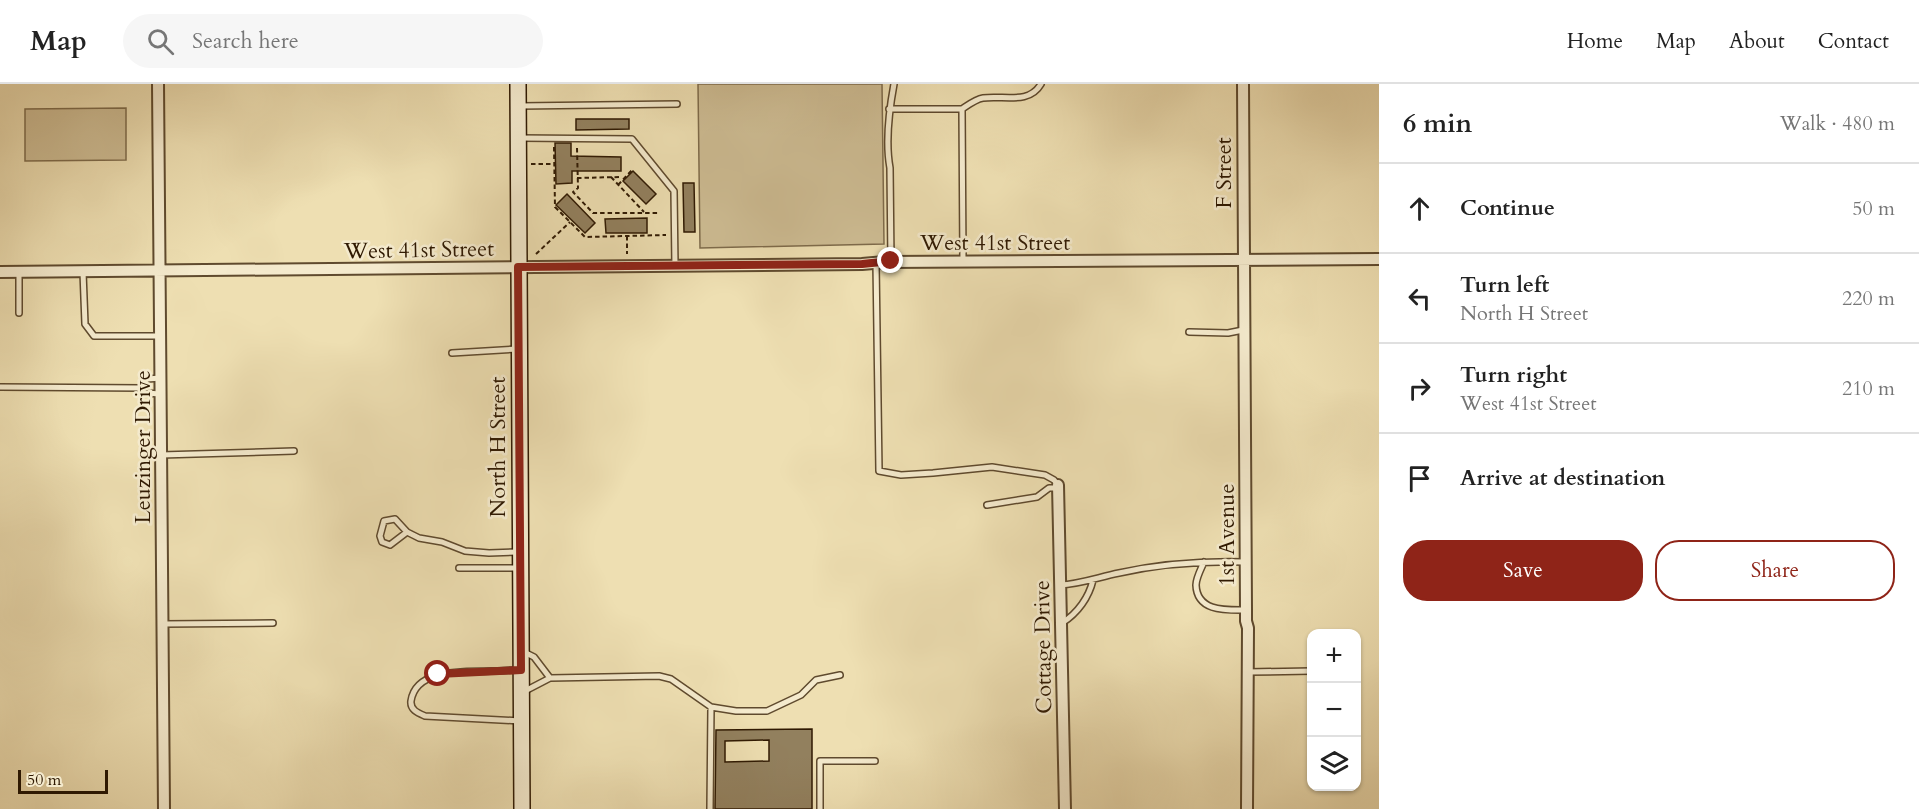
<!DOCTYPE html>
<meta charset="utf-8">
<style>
body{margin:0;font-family:Cardo,serif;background:#f6f6f6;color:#222}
.controls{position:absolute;right:18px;bottom:18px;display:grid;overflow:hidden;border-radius:12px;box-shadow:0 2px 4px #0004}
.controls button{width:54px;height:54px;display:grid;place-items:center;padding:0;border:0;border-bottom:2px solid #e0e0e0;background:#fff;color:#222;font:30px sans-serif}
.scale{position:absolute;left:18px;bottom:15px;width:90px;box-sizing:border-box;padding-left:6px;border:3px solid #2f1902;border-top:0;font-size:16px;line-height:21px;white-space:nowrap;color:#2f1902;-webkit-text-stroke:4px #f4eacd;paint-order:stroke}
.stop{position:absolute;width:18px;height:18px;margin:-14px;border:4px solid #8f2418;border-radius:50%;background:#fff}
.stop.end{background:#8f2418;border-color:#fff;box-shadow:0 2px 6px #0008}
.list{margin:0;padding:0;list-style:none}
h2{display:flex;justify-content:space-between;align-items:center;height:78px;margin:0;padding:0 24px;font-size:26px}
h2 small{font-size:20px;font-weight:400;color:#767676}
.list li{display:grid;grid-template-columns:39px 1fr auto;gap:18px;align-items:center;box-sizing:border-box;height:90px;padding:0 24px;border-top:2px solid #e0e0e0}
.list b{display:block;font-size:22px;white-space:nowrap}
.list p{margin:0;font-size:20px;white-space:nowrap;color:#767676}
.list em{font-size:20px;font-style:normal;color:#767676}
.actions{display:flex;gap:12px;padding:18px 24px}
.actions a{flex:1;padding:14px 0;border:2px solid #8f2418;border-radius:24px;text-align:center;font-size:21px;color:#8f2418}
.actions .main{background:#8f2418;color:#fff}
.icon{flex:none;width:33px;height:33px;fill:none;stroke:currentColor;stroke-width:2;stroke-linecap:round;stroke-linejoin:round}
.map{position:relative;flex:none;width:1379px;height:725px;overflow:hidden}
header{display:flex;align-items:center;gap:36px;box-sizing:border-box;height:84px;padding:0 30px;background:#fff;border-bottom:2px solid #e0e0e0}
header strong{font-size:28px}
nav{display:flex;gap:33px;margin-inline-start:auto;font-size:21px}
.search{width:420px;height:54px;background:#f6f6f6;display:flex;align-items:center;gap:15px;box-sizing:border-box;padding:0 21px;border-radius:33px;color:#767676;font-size:22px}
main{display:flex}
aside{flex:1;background:#fff}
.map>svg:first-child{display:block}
</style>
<header>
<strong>Map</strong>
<div class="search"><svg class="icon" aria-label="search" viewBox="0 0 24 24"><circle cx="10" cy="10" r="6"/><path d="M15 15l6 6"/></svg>Search here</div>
<nav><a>Home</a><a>Map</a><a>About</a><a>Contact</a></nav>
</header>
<main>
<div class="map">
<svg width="1379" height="725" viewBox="0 0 1379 725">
<rect width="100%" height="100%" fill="#eedfb2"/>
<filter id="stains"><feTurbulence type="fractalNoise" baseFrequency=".00333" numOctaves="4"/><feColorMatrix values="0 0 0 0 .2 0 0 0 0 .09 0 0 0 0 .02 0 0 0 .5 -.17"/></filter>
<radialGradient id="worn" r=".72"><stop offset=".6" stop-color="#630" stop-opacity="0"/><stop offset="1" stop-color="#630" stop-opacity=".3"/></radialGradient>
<path fill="#cebd94" stroke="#7e6b4b" stroke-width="1.5" d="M 698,0 L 882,0 L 884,160 L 700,164 Z
M 126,24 L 126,76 L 25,77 L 25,25 Z"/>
<path fill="#92805e" stroke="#2f1902" stroke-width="1.5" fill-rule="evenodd" d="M 576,35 L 629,35 L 629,45 L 576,46 Z
M 555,59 L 571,59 L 571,72 L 621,73 L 621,87 L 572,87 L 572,99 L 556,100 Z
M 633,87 L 656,110 L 646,120 L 623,97 Z
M 683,99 L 694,99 L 695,148 L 684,148 Z
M 567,110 L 595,139 L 585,149 L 556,121 Z
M 647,134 L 647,149 L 606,149 L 605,135 Z
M 812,645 L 812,725 L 715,725 L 716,646 ZM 769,656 L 769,677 L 725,678 L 725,657 Z"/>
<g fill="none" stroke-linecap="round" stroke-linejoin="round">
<defs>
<path id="lane" d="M 520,22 L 677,20
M 889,25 L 962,25
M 520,54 L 632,55 L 674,107 L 675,182
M 963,177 L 962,25 C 968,21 976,15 983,14 C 1003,11 1029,21 1041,0
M 891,178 L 890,84 C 885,57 889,27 894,0
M 876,179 L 879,387 L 901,391 L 933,389 L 992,383 L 1045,391 L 1054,396 L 1058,401
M 19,188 L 19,229
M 83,188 L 85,240 L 94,252 L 160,252
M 1189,248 L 1228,249 L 1243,246
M 452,269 L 517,265
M 161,294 L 147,295 L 142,299 L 142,307 L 145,309 L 161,310
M 0,303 L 142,304
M 161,371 L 294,367
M 987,421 L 1037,413 L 1049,404 L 1058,404
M 407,448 L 390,461 L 382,458 L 380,452 L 384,437 L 395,435 L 407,448 L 419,454 L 442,458 L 465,467 L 489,469 L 518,468
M 1204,478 C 1201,485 1196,494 1196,501 C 1197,528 1226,526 1246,526
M 459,484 L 519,484
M 1060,501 C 1080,500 1099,493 1119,489 C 1160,480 1204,477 1245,478
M 1062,539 C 1078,529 1089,513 1093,496
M 163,540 L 273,539
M 522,567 L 534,573 L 550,594 L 525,607
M 519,586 C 510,586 501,587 491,587 C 468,588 416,583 411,617 C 410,626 418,629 425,632 L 520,637
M 1248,588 L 1312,587
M 550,594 L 659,592 L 671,595 L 711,623 L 736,627 L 767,627 L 801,611 L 816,596 L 840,591
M 710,725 L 711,623
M 820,725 L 820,677 L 875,677"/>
<path id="street" d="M 158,0 L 164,725
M 1243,0 L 1246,526 L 1246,537 L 1248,544 L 1247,725
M 0,188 L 862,180 L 885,178 L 1379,175
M 1058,401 L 1065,725"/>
<path id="secondary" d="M 518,0 L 522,725"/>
</defs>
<use href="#lane" stroke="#5f4a2e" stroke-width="8"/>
<use href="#street" stroke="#5f4a2e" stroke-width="14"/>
<use href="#secondary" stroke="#2f1902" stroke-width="18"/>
<path stroke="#2f1902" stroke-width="2" stroke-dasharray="4.5 3" stroke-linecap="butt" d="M 554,63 L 555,123 L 585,153 L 666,151
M 577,64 L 578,104 L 573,108 L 593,129 L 658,129
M 531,80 L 554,80
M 611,93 L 644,128
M 577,94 L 620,93
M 618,101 L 633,85
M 627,152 L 627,170
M 536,170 L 570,138"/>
<use href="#lane" stroke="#f4eacd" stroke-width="5"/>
<use href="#street" stroke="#f4eacd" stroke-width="10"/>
<use href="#secondary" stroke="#f4eacd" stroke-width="15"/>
</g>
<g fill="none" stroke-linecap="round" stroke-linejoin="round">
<path stroke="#8f2418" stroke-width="8" d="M 438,590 L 521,586 L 518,183 L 862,180 L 891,177"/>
</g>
<g text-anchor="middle" stroke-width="5" stroke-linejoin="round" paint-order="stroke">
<g font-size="22" fill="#2f1902" stroke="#f4eacd">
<text transform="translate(1223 89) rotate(-90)" y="8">F Street</text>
<text x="995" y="166">West 41st Street</text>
<text transform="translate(419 165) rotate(-1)" y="8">West 41st Street</text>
<text transform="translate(142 363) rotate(-90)" y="8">Leuzinger Drive</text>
<text transform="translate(497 363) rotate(-90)" y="8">North H Street</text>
<text transform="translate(1226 451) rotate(-90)" y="8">1st Avenue</text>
<text transform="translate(1042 563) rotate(-91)" y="8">Cottage Drive</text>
</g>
</g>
<rect width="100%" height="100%" filter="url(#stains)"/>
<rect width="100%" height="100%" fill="url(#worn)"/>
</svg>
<div class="controls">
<button>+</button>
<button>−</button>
<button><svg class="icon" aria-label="layers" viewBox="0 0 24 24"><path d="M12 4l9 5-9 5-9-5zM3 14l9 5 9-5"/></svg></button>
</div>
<div class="scale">50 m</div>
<div class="stop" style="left:438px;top:590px"></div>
<div class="stop end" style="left:891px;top:177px"></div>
</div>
<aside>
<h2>6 min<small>Walk · 480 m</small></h2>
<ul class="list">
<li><svg class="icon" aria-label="ahead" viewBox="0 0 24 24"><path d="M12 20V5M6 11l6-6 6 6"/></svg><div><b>Continue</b></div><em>50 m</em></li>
<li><svg class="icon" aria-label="left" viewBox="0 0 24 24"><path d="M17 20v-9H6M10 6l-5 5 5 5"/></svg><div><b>Turn left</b><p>North H Street</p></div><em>220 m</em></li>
<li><svg class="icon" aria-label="right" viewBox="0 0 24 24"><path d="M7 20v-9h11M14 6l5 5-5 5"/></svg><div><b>Turn right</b><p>West 41st Street</p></div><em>210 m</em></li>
<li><svg class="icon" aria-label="arrive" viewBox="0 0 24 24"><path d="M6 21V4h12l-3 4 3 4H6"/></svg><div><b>Arrive at destination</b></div></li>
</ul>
<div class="actions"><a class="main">Save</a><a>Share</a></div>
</aside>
</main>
